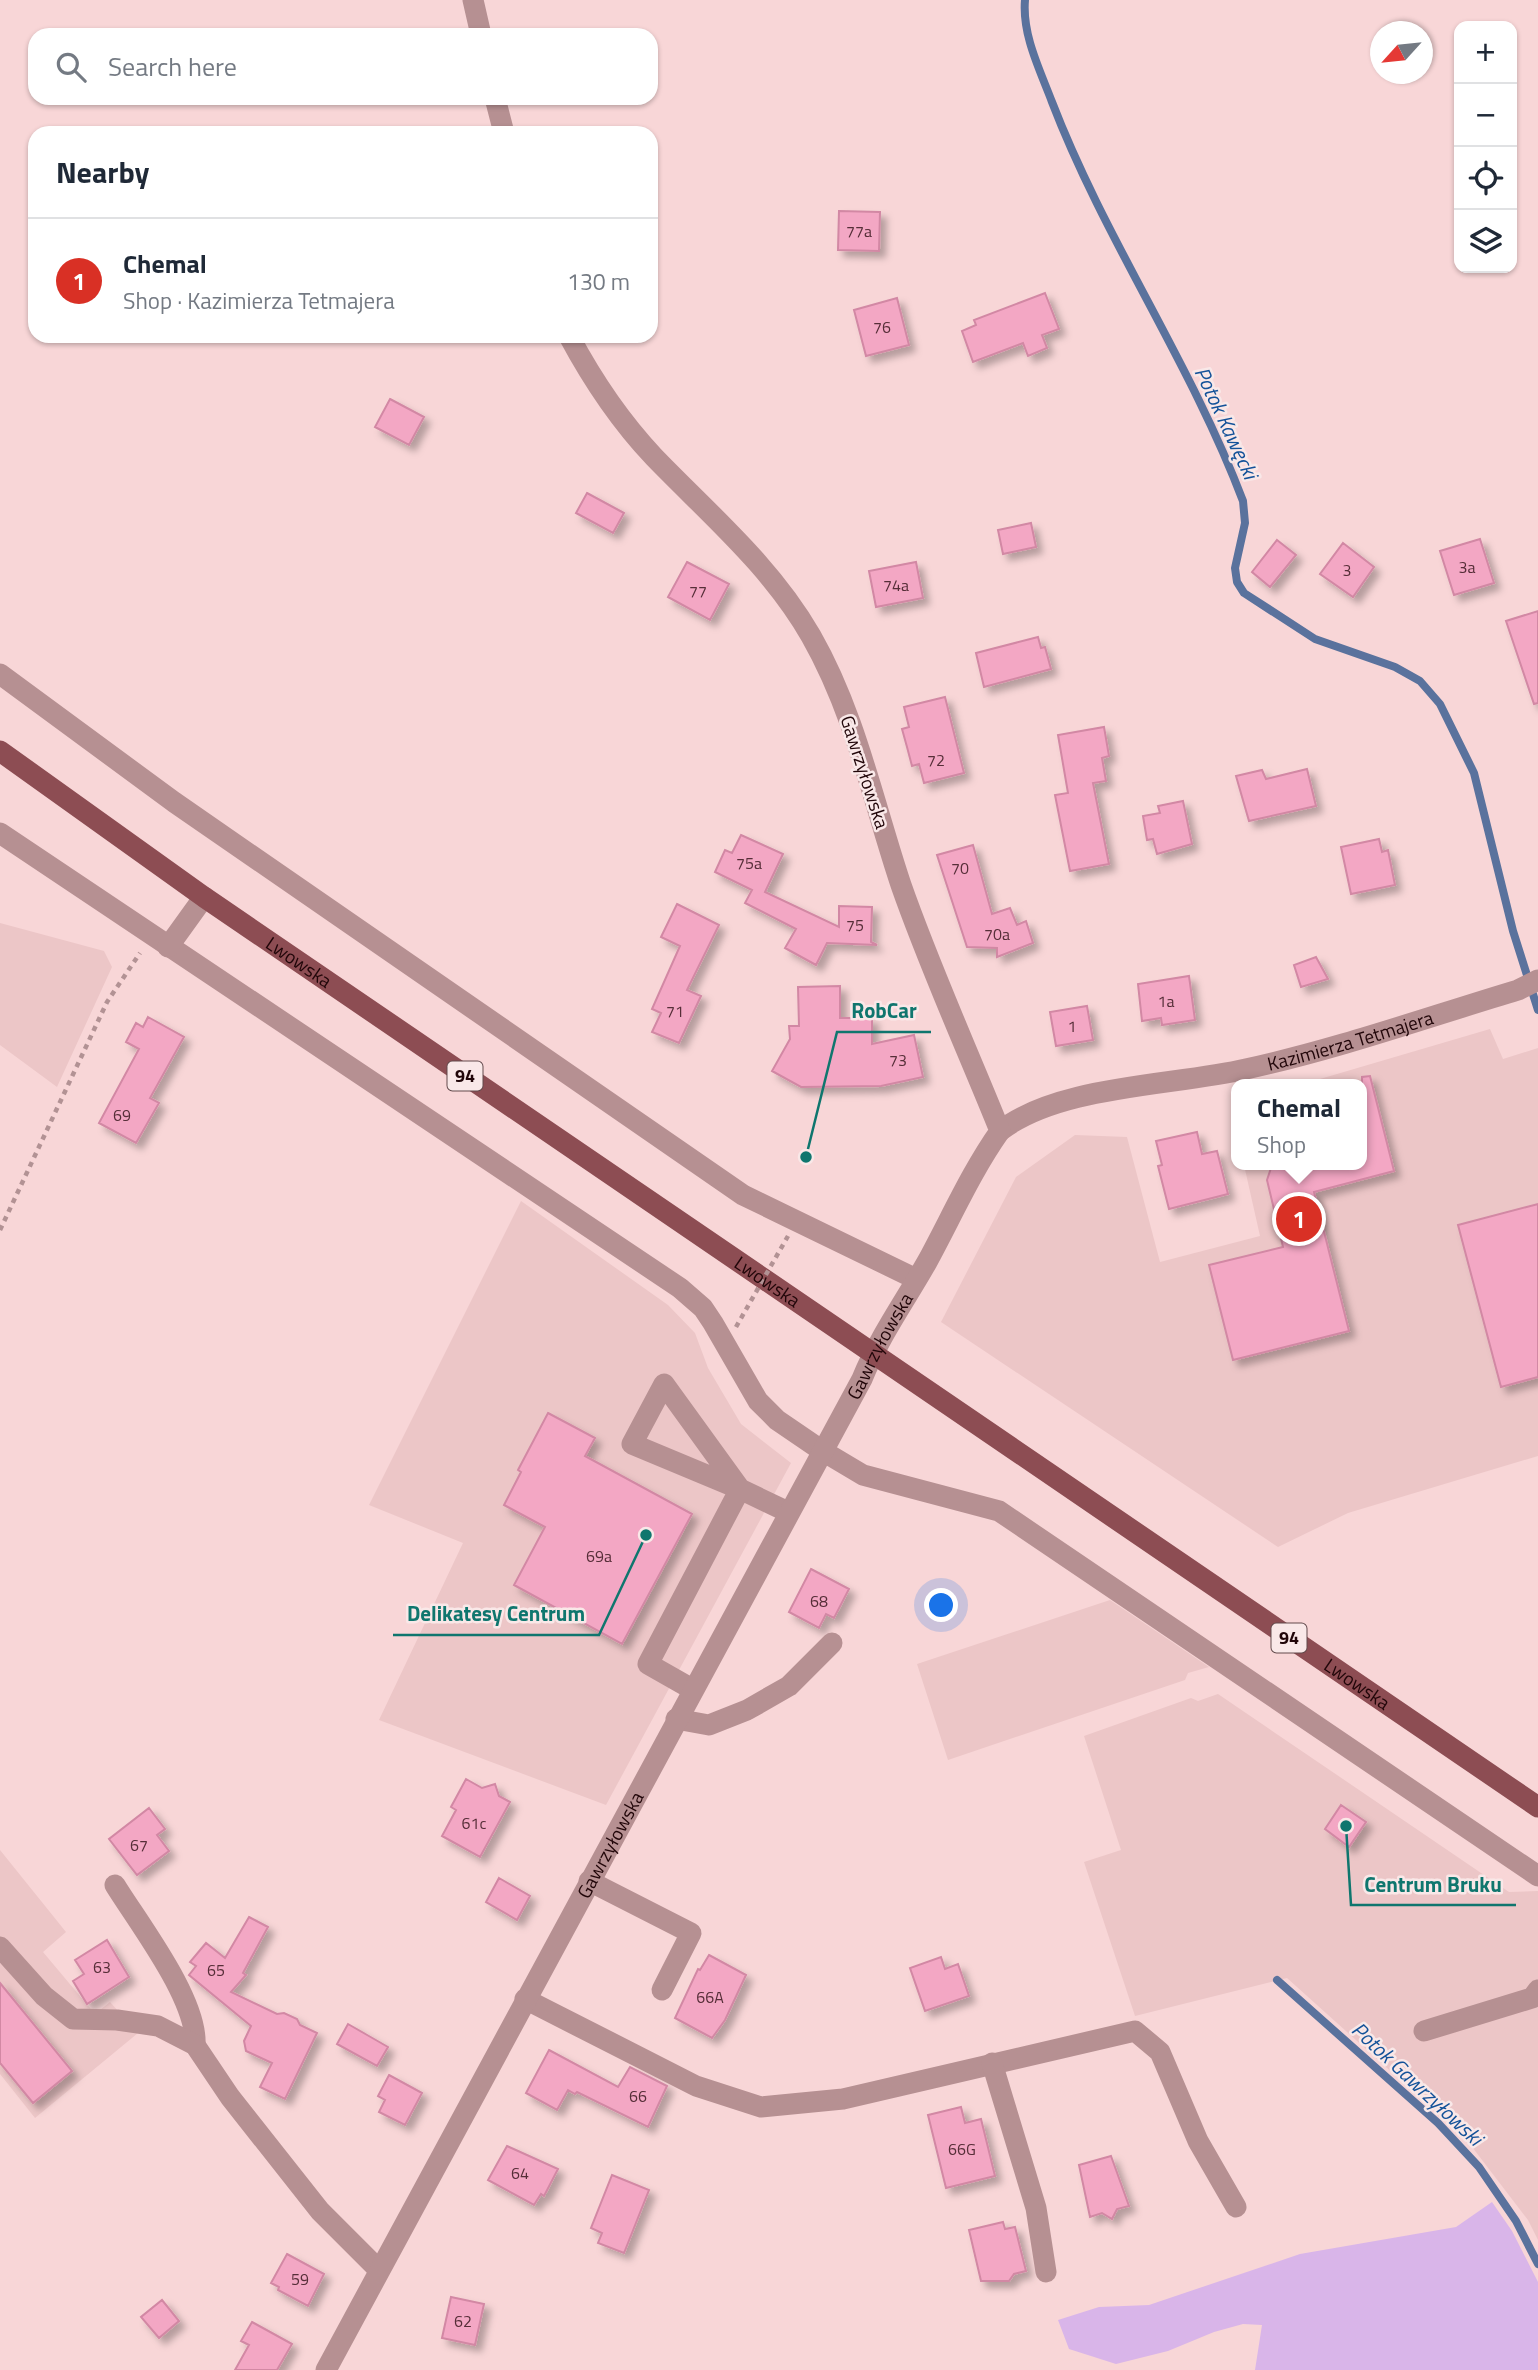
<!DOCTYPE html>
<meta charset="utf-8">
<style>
body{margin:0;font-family:"Titillium Web",sans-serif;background:#f2f2f3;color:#1f2937}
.controls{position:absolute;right:21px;top:21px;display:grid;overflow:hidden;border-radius:14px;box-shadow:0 2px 5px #0004}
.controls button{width:63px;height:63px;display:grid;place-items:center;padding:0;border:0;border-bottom:2px solid #e0e1e3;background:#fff;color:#1f2937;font:35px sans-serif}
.compass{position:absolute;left:1370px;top:21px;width:63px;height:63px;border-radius:50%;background:#fff;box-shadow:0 2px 5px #0004;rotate:243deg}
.you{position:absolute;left:942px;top:1606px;width:24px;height:24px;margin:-18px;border:5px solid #fff;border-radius:50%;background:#1a73e8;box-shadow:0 0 0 10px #1a73e833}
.badge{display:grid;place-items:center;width:46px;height:46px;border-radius:50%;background:#d93025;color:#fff;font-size:23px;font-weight:700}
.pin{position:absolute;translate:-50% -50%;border:4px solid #fff;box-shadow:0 2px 7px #0006}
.popup{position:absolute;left:1231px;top:1079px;width:136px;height:91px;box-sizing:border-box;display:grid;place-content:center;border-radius:14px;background:#fff;filter:drop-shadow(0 2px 5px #0005);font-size:23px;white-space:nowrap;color:#747a83}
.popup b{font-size:26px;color:#1f2937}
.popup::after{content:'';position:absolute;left:50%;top:100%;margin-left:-14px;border:14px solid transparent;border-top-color:#fff}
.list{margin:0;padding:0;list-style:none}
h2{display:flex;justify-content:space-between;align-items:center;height:91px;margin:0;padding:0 28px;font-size:30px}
h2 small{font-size:23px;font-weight:400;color:#747a83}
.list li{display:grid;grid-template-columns:46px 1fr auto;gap:21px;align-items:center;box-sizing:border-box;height:126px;padding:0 28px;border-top:2px solid #e0e1e3}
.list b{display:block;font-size:26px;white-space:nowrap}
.list p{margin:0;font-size:23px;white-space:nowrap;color:#747a83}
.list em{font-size:23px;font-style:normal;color:#747a83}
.icon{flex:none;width:38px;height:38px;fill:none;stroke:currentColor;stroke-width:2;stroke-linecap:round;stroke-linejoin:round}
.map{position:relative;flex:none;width:1538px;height:2370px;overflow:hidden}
.search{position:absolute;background:#fff;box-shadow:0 2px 5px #0004;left:28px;top:28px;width:630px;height:77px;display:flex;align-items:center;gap:18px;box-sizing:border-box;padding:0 24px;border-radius:21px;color:#747a83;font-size:26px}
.panel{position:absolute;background:#fff;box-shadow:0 2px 5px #0004;left:28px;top:126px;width:630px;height:217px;border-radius:21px}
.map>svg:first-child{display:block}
</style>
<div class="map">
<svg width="1538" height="2370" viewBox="0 0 1538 2370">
<defs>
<filter id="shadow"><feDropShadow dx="6" dy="6" stdDeviation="3.5" flood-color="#0004"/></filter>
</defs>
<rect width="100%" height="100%" fill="#f8d6d7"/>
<path fill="#ecc6c7" d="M 0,923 L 104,951 L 112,967 L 57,1087 L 0,1045 Z
M 1490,1029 L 1503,1059 L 1538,1048 L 1538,1456 L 1348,1513 L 1278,1547 L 941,1322 L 1016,1177 L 1075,1135 L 1127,1137 L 1160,1262 L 1260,1236 L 1244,1165 L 1362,1165 L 1362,1084 L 1303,1084 Z
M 521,1201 L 668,1305 L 695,1333 L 708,1368 L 741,1424 L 791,1463 L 606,1805 L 379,1720 L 463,1543 L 369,1505 Z
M 1110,1600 L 1209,1667 L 1188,1673 L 1185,1680 L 948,1760 L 917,1664 Z
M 1218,1694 L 1509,1892 L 1538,1891 L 1538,2240 L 1528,2220 L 1466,2139 L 1287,1978 L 1135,2016 L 1084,1862 L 1121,1850 L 1084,1736 L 1191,1698 L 1198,1701 Z
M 0,1850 L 66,1932 L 43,1952 L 95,2014 L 110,2002 L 138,2033 L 35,2118 L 0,2074 Z"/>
<path fill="#d9b5e9" d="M 1492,2202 L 1512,2231 L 1538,2282 L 1538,2370 L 1255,2370 L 1262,2325 L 1243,2324 L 1214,2332 L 1168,2351 L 1116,2364 L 1069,2349 L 1058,2320 L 1099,2307 L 1149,2305 L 1300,2254 L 1456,2227 Z"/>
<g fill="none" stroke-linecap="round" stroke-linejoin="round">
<path stroke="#5a729d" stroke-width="8" d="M 1025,0 C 1022,35 1040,70 1052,102 C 1105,240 1191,363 1243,501 L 1245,523 L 1235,568 L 1237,582 L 1244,593 L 1315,639 L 1395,667 L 1420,681 L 1440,704 L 1474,773 L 1513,931 L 1538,1010
M 1277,1980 L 1438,2123 L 1479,2167 L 1516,2221 L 1538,2264"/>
</g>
<path fill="#f3a7c4" stroke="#d288a4" stroke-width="2" filter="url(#shadow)" d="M 839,211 L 880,212 L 879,251 L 838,250 Z
M 1045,293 L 1059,329 L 1042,335 L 1047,348 L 1028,356 L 1023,343 L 973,362 L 962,331 L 976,325 L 974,320 Z
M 897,298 L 909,345 L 866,356 L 854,310 Z
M 390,399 L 424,417 L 409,445 L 375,427 Z
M 587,493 L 624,513 L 613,533 L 576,513 Z
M 1031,523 L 1036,547 L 1003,554 L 998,530 Z
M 1480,539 L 1494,583 L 1454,595 L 1440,551 Z
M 1277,540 L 1296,555 L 1270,587 L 1252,572 Z
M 1343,543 L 1374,567 L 1353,597 L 1320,574 Z
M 687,562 L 729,584 L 710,620 L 668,597 Z
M 916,562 L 923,598 L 876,607 L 869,571 Z
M 1538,611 L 1538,703 L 1534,704 L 1506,621 Z
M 1038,637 L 1041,648 L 1045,647 L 1051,669 L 984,687 L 976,653 Z
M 945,697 L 964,773 L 924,783 L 919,764 L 912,766 L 907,747 L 902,729 L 909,727 L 904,707 Z
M 1104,727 L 1109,756 L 1102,758 L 1106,781 L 1093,783 L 1109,864 L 1070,871 L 1055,795 L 1068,793 L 1058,735 Z
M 1307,769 L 1316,806 L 1249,821 L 1236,776 L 1262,770 L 1266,779 Z
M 1183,801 L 1192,844 L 1157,854 L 1153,839 L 1147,840 L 1143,816 L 1160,813 L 1158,806 Z
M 741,835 L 783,854 L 765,892 L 839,927 L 839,906 L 872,907 L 871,942 L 877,945 L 827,943 L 816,965 L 785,948 L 796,929 L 745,903 L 752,890 L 715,872 L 725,850 L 732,853 Z
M 1379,839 L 1382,852 L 1388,850 L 1395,885 L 1351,894 L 1341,847 Z
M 973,845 L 992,914 L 1010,908 L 1017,925 L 1026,921 L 1033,943 L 997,957 L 997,948 L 967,947 L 937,855 Z
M 677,904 L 719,925 L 687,990 L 701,996 L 679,1043 L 652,1032 L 661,1013 L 652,1009 L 680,946 L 661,937 Z
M 1316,957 L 1328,979 L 1301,987 L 1294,965 Z
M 1189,976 L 1195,1020 L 1162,1025 L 1161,1018 L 1142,1021 L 1138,984 Z
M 840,986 L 840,1018 L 872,1018 L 872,1044 L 914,1035 L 923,1077 L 881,1086 L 801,1087 L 772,1071 L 790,1039 L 789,1026 L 799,1026 L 798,987 Z
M 1087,1006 L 1093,1040 L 1056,1046 L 1050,1012 Z
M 148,1017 L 184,1037 L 150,1098 L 159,1103 L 136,1143 L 99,1123 L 139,1049 L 126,1042 L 136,1023 L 143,1027 Z
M 1370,1076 L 1394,1171 L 1314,1192 L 1349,1331 L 1233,1360 L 1209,1265 L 1283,1247 L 1267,1180 L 1272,1165 L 1362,1165 L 1362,1077 Z
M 1197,1132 L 1202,1154 L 1217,1151 L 1228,1194 L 1169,1209 L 1158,1166 L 1162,1165 L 1156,1141 Z
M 1538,1204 L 1538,1377 L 1501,1387 L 1458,1225 Z
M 548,1413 L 595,1438 L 585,1456 L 692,1514 L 622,1644 L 514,1585 L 545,1527 L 504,1505 L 521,1472 L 518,1470 Z
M 811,1569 L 849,1589 L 834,1618 L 826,1614 L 819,1628 L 789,1612 Z
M 466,1779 L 482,1788 L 495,1784 L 499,1796 L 510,1802 L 480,1857 L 442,1836 L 456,1810 L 451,1807 Z
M 1341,1805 L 1366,1822 L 1349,1847 L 1325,1829 Z
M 149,1808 L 165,1829 L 157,1835 L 169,1851 L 137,1875 L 109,1839 Z
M 499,1878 L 530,1896 L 517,1920 L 486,1902 Z
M 249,1917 L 268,1927 L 243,1973 L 246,1975 L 231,1992 L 277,2014 L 284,2013 L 297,2019 L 300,2025 L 317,2033 L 285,2099 L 260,2087 L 272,2063 L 246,2051 L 244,2041 L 251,2026 L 189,1975 L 196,1966 L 190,1962 L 206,1943 L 225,1958 Z
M 107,1940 L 129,1977 L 87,2004 L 73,1981 L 84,1974 L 75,1960 Z
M 709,1955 L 746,1975 L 725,2020 L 712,2038 L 675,2018 L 698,1969 L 700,1970 Z
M 941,1957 L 945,1969 L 958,1964 L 969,1996 L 925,2011 L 910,1968 Z
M 0,1983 L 72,2071 L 33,2103 L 0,2063 Z
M 348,2024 L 388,2047 L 377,2066 L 337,2044 Z
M 549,2050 L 618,2087 L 630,2067 L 667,2086 L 648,2127 L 577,2092 L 575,2094 L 568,2090 L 557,2110 L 526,2093 Z
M 389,2075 L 422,2093 L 405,2125 L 379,2112 L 385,2100 L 378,2096 Z
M 961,2107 L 965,2123 L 981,2119 L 995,2176 L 946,2188 L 928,2115 Z
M 507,2146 L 558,2169 L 544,2196 L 541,2194 L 534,2205 L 488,2180 Z
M 1111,2156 L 1129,2206 L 1117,2209 L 1112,2219 L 1102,2213 L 1090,2217 L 1079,2165 Z
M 612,2175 L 649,2190 L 624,2253 L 598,2243 L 602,2233 L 591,2228 Z
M 1003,2222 L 1005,2229 L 1015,2227 L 1026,2271 L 1014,2274 L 1009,2281 L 981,2281 L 969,2230 Z
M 287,2254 L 324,2274 L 308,2306 L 278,2290 L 279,2287 L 271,2283 Z
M 451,2297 L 484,2304 L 475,2345 L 442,2338 Z
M 162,2300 L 179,2321 L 159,2338 L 141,2317 Z
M 252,2322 L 292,2344 L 277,2370 L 235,2370 L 249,2345 L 241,2341 Z"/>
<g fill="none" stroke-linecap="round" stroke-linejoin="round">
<path stroke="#b29294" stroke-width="4.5" stroke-dasharray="5 5" stroke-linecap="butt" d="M 0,1230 L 107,1002 L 140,953"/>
<g stroke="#b69092" stroke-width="21">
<path d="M 473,0 L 481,35"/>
<path d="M 495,98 L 504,133"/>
<path d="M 0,674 L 174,802 L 743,1195 L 916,1279"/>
<path d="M 0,833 L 680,1288 L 703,1308 L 713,1323 L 758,1401 L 777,1420 L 821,1450 L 863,1475 L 999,1511 L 1538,1876"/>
<path d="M 168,947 L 204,897"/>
<path id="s1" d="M 1000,1131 C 1059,1085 1173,1086 1246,1069 C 1338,1049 1428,1017 1518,990 L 1538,980"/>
<path d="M 692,1689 L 648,1664 L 740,1489 L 632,1444 L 664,1384 L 740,1489 L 788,1512"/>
<path d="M 676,1719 L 709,1725 L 747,1710 L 789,1686 L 832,1643"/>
<path d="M 589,1881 L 691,1933 L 662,1990"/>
<path d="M 115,1885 C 139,1924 198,2000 195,2045"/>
<path d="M 0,1947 L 44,1996 L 73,2019 L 117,2020 L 158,2026 L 195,2045 L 230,2097 L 320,2211 L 378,2269"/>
<path d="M 525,1999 L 696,2086 L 761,2107 L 843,2099 L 1135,2031 L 1160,2052 L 1198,2141 L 1236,2207"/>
<path d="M 1424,2031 L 1532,1998 L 1538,1990"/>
<path d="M 992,2063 L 1036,2208 L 1046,2272"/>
<path id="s2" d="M 326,2370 L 862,1379 C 879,1337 905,1301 927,1262 C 951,1218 971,1172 1000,1131 C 967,1049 930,968 901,885 C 873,801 855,713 811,636 C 771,566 709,514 654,457 C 620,421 592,379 569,336"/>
</g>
<path stroke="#8d4d53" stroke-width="21" id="s3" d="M 0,751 L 204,897 L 1538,1807"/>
<path stroke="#b29294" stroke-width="4.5" stroke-dasharray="5 5" stroke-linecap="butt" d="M 736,1327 L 788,1236"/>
</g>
<g text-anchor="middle" stroke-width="5" stroke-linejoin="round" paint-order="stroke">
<g font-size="16" fill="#562e38">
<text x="859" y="237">77a</text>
<text x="882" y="333">76</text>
<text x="1467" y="573">3a</text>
<text x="1347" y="576">3</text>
<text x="896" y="591">74a</text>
<text x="698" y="597">77</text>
<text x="936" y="766">72</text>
<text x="749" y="869">75a</text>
<text x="960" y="874">70</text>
<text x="855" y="931">75</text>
<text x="997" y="940">70a</text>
<text x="1166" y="1007">1a</text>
<text x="675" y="1017">71</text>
<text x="1072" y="1032">1</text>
<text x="898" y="1066">73</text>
<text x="122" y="1121">69</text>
<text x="599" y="1562">69a</text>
<text x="819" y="1607">68</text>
<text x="474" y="1829">61c</text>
<text x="139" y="1851">67</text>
<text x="102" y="1973">63</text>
<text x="216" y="1976">65</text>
<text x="710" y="2003">66A</text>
<text x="638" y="2102">66</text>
<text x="962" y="2155">66G</text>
<text x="520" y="2179">64</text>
<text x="300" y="2285">59</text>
<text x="463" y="2327">62</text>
</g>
<g fill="#f9e8e8" stroke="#624a4c" stroke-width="2">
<rect x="447.5" y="1061.5" width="35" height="29" rx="5"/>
<rect x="1271.5" y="1623.5" width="35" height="29" rx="5"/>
</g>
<g font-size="18" font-weight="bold" fill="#210609">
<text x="465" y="1082">94</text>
<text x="1289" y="1644">94</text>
</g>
<g font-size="19" fill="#210609" stroke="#f9e8e8">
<text transform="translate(865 772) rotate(72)" y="7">Gawrzyłowska</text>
<text dy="7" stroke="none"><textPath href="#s3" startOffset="366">Lwowska</textPath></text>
<text dy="7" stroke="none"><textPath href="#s1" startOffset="364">Kazimierza Tetmajera</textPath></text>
<text dy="7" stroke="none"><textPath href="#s3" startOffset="933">Lwowska</textPath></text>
<text dy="7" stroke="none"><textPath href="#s2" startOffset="1164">Gawrzyłowska</textPath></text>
<text dy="7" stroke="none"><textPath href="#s3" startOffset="1647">Lwowska</textPath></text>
<text dy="7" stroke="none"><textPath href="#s2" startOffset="597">Gawrzyłowska</textPath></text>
</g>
<g font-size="21" font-style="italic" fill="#145299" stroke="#f9e8e8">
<text transform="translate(1226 423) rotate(65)" y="7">Potok Kawęcki</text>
<text transform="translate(1417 2084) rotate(43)" y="7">Potok Gawrzyłowski</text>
</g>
</g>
<path fill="none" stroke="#0f766e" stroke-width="2.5" d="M806 1157L837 1032H931M646 1535L599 1635H393M1346 1826L1351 1905H1516"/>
<g fill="#0f766e" stroke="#f9e8e8" stroke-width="2.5">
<circle cx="806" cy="1157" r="7"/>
<circle cx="646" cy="1535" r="7"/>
<circle cx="1346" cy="1826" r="7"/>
</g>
<g font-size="21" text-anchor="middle" font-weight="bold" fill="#0f766e" stroke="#f9e8e8" stroke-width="5" stroke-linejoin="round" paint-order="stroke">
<text x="884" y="1018">RobCar</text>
<text x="496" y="1621">Delikatesy Centrum</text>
<text x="1433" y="1892">Centrum Bruku</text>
</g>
</svg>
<div class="controls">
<button>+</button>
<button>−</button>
<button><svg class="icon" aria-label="locate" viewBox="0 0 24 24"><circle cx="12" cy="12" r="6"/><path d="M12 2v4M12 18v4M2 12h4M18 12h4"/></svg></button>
<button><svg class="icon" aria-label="layers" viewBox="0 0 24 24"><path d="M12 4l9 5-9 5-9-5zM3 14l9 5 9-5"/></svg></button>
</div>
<svg class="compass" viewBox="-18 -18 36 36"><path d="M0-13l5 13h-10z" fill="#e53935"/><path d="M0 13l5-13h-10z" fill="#747a83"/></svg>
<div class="you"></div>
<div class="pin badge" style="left:1299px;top:1219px">1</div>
<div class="popup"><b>Chemal</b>Shop</div>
<div class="search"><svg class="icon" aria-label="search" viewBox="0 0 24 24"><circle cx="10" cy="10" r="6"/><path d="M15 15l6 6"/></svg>Search here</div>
<section class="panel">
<h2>Nearby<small></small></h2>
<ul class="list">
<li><span class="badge">1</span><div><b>Chemal</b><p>Shop · Kazimierza Tetmajera</p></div><em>130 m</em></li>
</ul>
</section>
</div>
